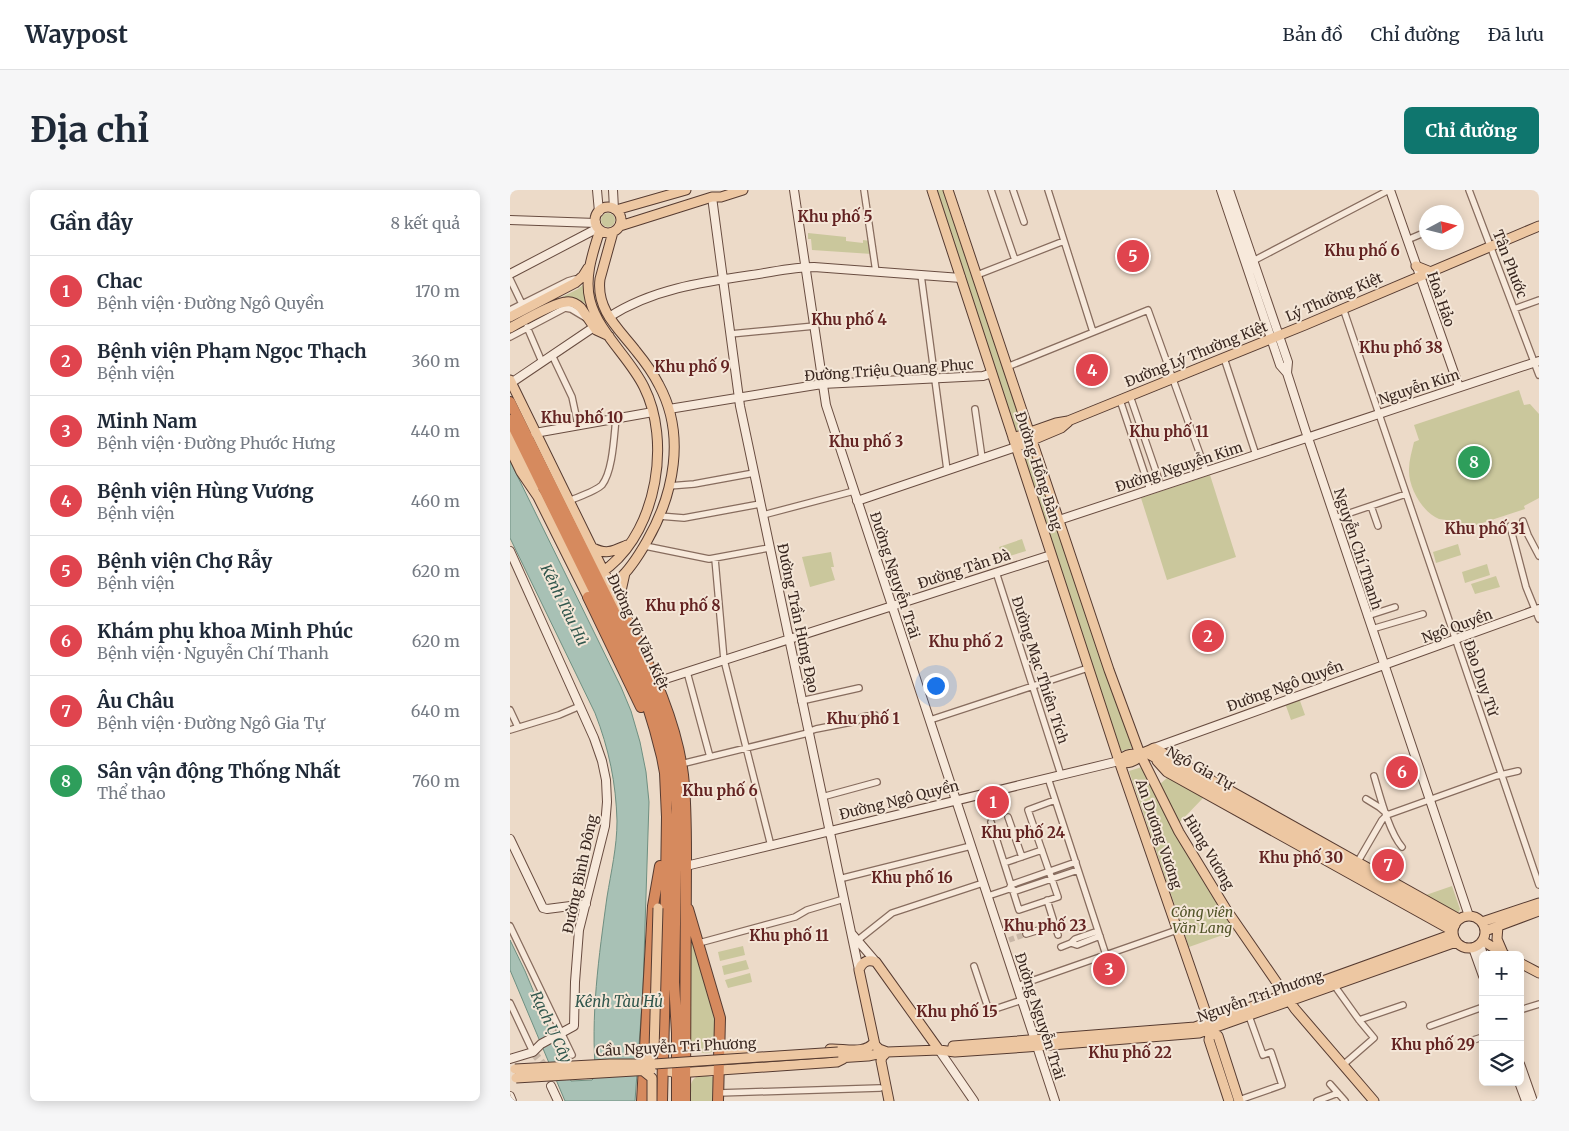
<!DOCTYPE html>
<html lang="vi">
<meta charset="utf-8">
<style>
body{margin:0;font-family:Merriweather,serif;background:#f6f6f7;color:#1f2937}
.controls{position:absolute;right:15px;bottom:15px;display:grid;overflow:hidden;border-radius:8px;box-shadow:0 2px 12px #0003}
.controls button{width:45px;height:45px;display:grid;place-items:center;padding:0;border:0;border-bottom:1px solid #e0e1e3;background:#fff;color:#1f2937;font:25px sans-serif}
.compass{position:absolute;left:909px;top:15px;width:45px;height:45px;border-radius:50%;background:#fff;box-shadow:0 2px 12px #0003;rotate:83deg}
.you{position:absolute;left:425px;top:495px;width:18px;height:18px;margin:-12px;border:4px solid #fff;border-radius:50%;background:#1a73e8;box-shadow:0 0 0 8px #1a73e833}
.badge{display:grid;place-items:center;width:32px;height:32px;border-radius:50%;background:#0f766e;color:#fff;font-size:16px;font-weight:700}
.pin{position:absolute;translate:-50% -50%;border:2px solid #fff;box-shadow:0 1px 5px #0006}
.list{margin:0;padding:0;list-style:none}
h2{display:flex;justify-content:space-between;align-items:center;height:65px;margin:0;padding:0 20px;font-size:21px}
h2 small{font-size:16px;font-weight:400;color:#747a83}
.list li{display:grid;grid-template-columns:32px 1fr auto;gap:15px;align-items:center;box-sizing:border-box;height:70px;padding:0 20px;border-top:1px solid #e0e1e3}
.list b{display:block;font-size:19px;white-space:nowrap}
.list p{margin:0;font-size:16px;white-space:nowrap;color:#747a83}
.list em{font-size:16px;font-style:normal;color:#747a83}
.icon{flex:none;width:28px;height:28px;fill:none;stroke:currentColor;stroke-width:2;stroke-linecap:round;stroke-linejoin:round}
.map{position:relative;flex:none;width:1029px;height:911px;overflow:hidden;border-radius:8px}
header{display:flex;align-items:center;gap:30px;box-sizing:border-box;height:70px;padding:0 25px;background:#fff;border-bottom:1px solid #e0e1e3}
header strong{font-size:24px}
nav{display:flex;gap:28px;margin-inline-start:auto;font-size:18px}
.intro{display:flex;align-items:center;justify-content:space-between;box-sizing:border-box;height:120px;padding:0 30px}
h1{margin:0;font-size:35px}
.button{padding:12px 22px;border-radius:8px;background:#0f766e;color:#fff;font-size:18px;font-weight:700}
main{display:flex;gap:30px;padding:0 30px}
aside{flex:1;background:#fff;border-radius:8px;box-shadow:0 2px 12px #0003}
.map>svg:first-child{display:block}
</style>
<header>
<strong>Waypost</strong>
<nav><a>Bản đồ</a><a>Chỉ đường</a><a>Đã lưu</a></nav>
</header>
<div class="intro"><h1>Địa chỉ</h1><a class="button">Chỉ đường</a></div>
<main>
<aside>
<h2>Gần đây<small>8 kết quả</small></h2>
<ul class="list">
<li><span class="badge" style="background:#e0444e">1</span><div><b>Chac</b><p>Bệnh viện · Đường Ngô Quyền</p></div><em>170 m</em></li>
<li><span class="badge" style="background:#e0444e">2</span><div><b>Bệnh viện Phạm Ngọc Thạch</b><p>Bệnh viện</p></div><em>360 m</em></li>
<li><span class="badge" style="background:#e0444e">3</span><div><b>Minh Nam</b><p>Bệnh viện · Đường Phước Hưng</p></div><em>440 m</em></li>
<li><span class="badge" style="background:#e0444e">4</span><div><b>Bệnh viện Hùng Vương</b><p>Bệnh viện</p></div><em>460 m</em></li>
<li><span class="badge" style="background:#e0444e">5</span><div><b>Bệnh viện Chợ Rẫy</b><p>Bệnh viện</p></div><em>620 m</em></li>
<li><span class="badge" style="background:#e0444e">6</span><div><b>Khám phụ khoa Minh Phúc</b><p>Bệnh viện · Nguyễn Chí Thanh</p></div><em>620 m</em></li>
<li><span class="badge" style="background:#e0444e">7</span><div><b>Âu Châu</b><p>Bệnh viện · Đường Ngô Gia Tự</p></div><em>640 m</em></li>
<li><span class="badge" style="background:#2e9e5b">8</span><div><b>Sân vận động Thống Nhất</b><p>Thể thao</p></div><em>760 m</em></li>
</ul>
</aside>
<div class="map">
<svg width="1029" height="911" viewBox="0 0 1029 911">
<rect width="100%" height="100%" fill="#ecdac8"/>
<path fill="#cac79c" d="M 426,0 L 435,0 L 514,240 L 506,243 Z
M91 30a7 7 0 1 1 14 0a7 7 0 1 1-14 0Z
M 298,43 L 336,47 L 336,51 L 353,53 L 353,50 L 360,51 L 362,64 L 302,60 L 301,49 L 298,49 Z
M 74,94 L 79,116 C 69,108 60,106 48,109 L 68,99 Z
M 1009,200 L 1014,215 L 1020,214 L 1029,224 L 1029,308 L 1014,316 L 1015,319 L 966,335 L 965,333 L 944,334 L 944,330 C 940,330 933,330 929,329 C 912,322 898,297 899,279 C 899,270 902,261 904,252 L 909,250 L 904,235 Z
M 520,255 L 622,558 L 611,561 L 509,258 Z
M 700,285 L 726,367 L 657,390 L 631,308 Z
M 512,349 L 516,361 L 493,368 L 489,357 Z
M 948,354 L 951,365 L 926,373 L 923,362 Z
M 321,362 L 324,377 L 321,377 L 325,390 L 300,397 L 292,367 Z
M 977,374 L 980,385 L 955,393 L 952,382 Z
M 986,386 L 990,397 L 965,404 L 961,394 Z
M 789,508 L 795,525 L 781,530 L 775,513 Z
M 632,577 C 660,635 689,687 724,741 L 679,757 L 619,581 Z
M 658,587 L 694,607 L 668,634 L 649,595 Z
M 942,696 L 950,719 L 948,724 L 913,706 Z
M 180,738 L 205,826 L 206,858 C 198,868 187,862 180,854 Z
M 233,756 L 235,765 L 210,771 L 208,762 Z
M 236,770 L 239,779 L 214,785 L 212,776 Z
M 240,783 L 242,792 L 218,798 L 215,790 Z
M 188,886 L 197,886 L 203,887 L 205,892 L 204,911 L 180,911 C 181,901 178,891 188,886 Z"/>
<path fill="#a8c1b5" stroke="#6f8f81" d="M 0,271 L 111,497 L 121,521 L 130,552 L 136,582 L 139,612 L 133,799 L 125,911 L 55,911 L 0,780 L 0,750 L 15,781 L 61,891 L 82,890 L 86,886 C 80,828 89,765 97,707 C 101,682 107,657 107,631 C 106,593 99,559 85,523 L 0,348 Z"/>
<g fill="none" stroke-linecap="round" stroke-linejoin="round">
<path stroke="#c8b6a6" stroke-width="5.5" stroke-dasharray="5.5 3" stroke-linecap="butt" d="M 499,750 L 516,744"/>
<path stroke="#c8b6a6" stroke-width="8" stroke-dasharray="8 4" stroke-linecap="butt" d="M 23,862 L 32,873 L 41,896"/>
<defs>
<path id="street" d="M 354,0 L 366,82
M 481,0 L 505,70
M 503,0 L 514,32
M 538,0 L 583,142
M 959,0 L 1029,185
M 897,50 L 916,42
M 927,52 L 928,55
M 743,71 L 879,0
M 411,85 L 437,280
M 467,85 L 554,51
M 0,89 L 12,114
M 833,118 L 1029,695
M 1004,119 L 1029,110
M 0,120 L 58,91 L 65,89 L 70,90
M 17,137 L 32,172
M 220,144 L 305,136
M 0,147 L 55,118 L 61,119 L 76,128
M 42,165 L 62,207 L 68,235
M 714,168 L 746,265
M 497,177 L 638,120 L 696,281
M 620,206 L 651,296
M 610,210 L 640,300
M 465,219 L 472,268
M 159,296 L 184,294 L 244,283
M 59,311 C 68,307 86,301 92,295 C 103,281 104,246 106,228
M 861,316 L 868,336
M 253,325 L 344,301
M 149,326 L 174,328 L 250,314
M 825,328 L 896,304
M 1013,331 L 1018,345 L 1029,366
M 1000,336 L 1016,397 L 1029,429
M 135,356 L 199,369 L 259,358
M 205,369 L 214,470 L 261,656
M 486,382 L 551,585
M 857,426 L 885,417
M 862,439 L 913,424
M 177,482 L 200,567
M 291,511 L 349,498
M 0,520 L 8,537
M 420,530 L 578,478
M 0,540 L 49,525 L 70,516
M 171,574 L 298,543 L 300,541 L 306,539 L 347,531 L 352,527 L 365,525
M 864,586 C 870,606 879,642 892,657
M 538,588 L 596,765
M 312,607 L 367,592
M 856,609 L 869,617 L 876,623
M 498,627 L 512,667
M 481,632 L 509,720 L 548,707 L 518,620 L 545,610
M 494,673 L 532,660
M 847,673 L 872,630 L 877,625 L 986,586 L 1008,581
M 329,689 L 461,656
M 500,697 L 503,694 L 566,672
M 478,706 L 499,699 L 506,701 L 568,680
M 537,710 L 548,745
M 0,736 L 62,865
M 516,744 L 545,735
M 348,750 L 382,723 L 473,693
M 189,753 L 285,727 L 297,720 L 334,709
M 561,753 L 567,755 L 590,746
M 551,757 L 561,753 L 565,749 L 588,741
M 464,776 L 479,821 L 512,810
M 824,795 L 849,830 L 864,848 L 833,875
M 507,796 L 667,740
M 0,813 L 23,862
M 1010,820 L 1029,814
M 849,830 L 893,815
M 920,836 L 973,817
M 960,851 L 973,847
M 820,894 L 835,911
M 208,903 L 370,898
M 729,910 L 772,895 L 761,862 L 753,865 L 739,826
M 807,911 L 828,903"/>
<path id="secondary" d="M 87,0 L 89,22
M 103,0 L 104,19
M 284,0 L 316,215 L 545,911
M 711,0 L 770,175 L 777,183
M 719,0 L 778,172 L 777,183 L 795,239 L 959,726
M 880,0 L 949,197
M 202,7 L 230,216 L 349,780
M 0,30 L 86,33
M 0,84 L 88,38
M 99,127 C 142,99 193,92 242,85 C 263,82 283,77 304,77 L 451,88
M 1,193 L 84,137
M 159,219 L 312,194 L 473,186 L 482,183
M 25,243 L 143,222
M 347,311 L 506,257
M 549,330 L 1029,171
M 0,361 L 84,548 L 92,571 L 96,590 L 97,612 L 95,636 L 69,740 L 65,792 L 64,836 L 31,854 L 23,862 L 0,869
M 146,492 L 541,365
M 644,558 L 1029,419
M 0,649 L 33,718 L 37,719 L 76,714
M 176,676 L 609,571
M 342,744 L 366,772
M 970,754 L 973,765
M 963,758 L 973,786
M 429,860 L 464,911
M 1010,874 L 1023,911
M 1009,892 L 1016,911
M 41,896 L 48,911
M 0,906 L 2,911"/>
<path id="primary" d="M 422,0 L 609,571 L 696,823 L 701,840 L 699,850 L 719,911
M 438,0 L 599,480 L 630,564 L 669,642 L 716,719 L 785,819 L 864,911
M85 30a13 13 0 1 1 26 0a13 13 0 1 1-26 0Z
M 106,20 L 176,0
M 110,36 L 202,7 L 211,7 L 233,0
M 906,76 L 921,82
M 0,127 L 65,93 L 73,86 L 78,78
M 0,138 C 13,131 43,113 56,112 C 62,111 67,114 71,118 L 86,140 L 99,146
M 0,190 L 119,433
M 0,245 L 22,288 L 25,297
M 503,248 L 546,233 L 558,231 L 795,135 L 1029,36
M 506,257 L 551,238 L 558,232
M 0,259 L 11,282 L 28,307 L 78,407 C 88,402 99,398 108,390 C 120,380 129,365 137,351 C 164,304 176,245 149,195 C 143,183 135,172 126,161 C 109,139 86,120 90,89 L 103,42
M 83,358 C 97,365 103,361 117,355
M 80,388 C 87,384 94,381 100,376 C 147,337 161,251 134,197 C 120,168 88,142 80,110 C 74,87 83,62 90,40
M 110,412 L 111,401 L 115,383
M 635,562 L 945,735
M 609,571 C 617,562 623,565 632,563 C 636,562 640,560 644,558 L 949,729
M 609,571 C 616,575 627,572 630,564
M 647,571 L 657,582 L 943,741
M943 742a16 16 0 1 1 32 0a16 16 0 1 1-32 0Z
M 972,732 L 1029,713
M 988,736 L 987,749 L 993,763
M 975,741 L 1029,721
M 973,751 L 994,764
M 1010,773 L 1029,783
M 701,840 L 708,846 L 729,911
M 443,856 L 685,837 L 943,744
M 320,859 C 333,858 356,865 364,852
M 210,865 L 235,864
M 327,868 L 358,866 L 377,862 L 429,860 L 445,862 L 517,857 L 689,843 L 946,752
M 150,875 L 158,881 L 167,883 L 327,872 L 333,869
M 379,911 L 371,871 L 372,867 L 377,862 L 369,859 L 365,855 L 349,780 C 352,772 357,769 366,772 L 429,860"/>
<path id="highway" d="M 0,212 L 134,482 C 152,526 164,570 167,618 L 164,792 L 167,843 L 167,911
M 0,230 L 125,484 L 138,517 L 145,540 L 152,567 L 155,583 L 157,627 L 154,828 L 152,911
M 78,407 L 131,517
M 119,433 C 142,481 166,531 173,585 C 176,612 176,639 176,666 L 175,911
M 178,719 L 210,828 L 208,911
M 132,911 L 143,716 L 150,676"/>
</defs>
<use href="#street" stroke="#876c5e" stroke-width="8"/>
<use href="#secondary" stroke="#694d41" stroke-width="10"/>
<use href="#primary" stroke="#563b31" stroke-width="11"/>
<use href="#highway" stroke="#563b31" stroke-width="12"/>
<use href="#street" stroke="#f7e9db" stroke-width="5.5"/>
<use href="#secondary" stroke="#f7e9db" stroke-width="8"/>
<use href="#primary" stroke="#edc7a2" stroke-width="9"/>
<use href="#highway" stroke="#d68a5e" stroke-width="10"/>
<defs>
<path id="primary-bridge" d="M 132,874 L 140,868 L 144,861 L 148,718
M 5,879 L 100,874 L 144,874 L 328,862
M 132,880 L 142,888 L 142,911
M 6,888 L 141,880"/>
</defs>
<use href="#primary-bridge" stroke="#563b31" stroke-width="11" stroke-linecap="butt"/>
<use href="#primary-bridge" stroke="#edc7a2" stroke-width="9"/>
</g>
<g text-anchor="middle" stroke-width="4" stroke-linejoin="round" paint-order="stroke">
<g font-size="14" fill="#392720" stroke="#f4e6d7">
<text transform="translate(1000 74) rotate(69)" y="5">Tân Phước</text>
<text transform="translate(824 107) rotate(-23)" y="5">Lý Thường Kiệt</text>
<text transform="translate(931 109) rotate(71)" y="5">Hoà Hảo</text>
<text transform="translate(686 164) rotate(-22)" y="5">Đường Lý Thường Kiệt</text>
<text transform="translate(379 180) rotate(-4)" y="5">Đường Triệu Quang Phục</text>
<text transform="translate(909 197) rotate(-18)" y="5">Nguyễn Kim</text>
<text transform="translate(669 277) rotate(-18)" y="5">Đường Nguyễn Kim</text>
<text transform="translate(529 281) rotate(72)" y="5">Đường Hồng Bàng</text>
<text transform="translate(848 359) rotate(72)" y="5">Nguyễn Chí Thanh</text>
<text transform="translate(454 379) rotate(-18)" y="5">Đường Tản Đà</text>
<text transform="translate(385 385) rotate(72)" y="5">Đường Nguyễn Trãi</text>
<text transform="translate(288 428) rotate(78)" y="5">Đường Trần Hưng Đạo</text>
<text transform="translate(947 436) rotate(-20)" y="5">Ngô Quyền</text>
<text transform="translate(128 442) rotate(65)" y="5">Đường Võ Văn Kiệt</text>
<text transform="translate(530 480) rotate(72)" y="5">Đường Mạc Thiên Tích</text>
<text transform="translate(971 488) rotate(71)" y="5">Đào Duy Từ</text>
<text transform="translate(775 496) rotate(-20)" y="5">Đường Ngô Quyền</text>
<text transform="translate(690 578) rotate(29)" y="5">Ngô Gia Tự</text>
<text transform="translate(389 610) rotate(-14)" y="5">Đường Ngô Quyền</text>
<text transform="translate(649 644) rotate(71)" y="5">An Dương Vương</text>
<text transform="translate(699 662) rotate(59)" y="5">Hùng Vương</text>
<text transform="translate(70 684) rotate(-78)" y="5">Đường Bình Đông</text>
<text transform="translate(750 806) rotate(-19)" y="5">Nguyễn Tri Phương</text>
<text transform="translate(530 826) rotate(72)" y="5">Đường Nguyễn Trãi</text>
<text transform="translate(166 857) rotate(-3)" y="5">Cầu Nguyễn Tri Phương</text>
</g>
<g font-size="14" font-style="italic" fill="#515428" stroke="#f4e6d7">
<text x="692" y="727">Công viên<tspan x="692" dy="16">Văn Lang</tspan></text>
</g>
<g font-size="15" font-weight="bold" fill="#632322" stroke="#f4e6d7">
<text x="325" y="32">Khu phố 5</text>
<text x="852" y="66">Khu phố 6</text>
<text x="339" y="135">Khu phố 4</text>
<text x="891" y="163">Khu phố 38</text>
<text x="182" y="182">Khu phố 9</text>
<text x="72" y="233">Khu phố 10</text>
<text x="659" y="247">Khu phố 11</text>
<text x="356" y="257">Khu phố 3</text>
<text x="975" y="344">Khu phố 31</text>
<text x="173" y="421">Khu phố 8</text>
<text x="456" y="457">Khu phố 2</text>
<text x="353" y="534">Khu phố 1</text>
<text x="210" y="606">Khu phố 6</text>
<text x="513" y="648">Khu phố 24</text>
<text x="791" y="673">Khu phố 30</text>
<text x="402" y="693">Khu phố 16</text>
<text x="535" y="741">Khu phố 23</text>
<text x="279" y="751">Khu phố 11</text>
<text x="447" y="827">Khu phố 15</text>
<text x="923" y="860">Khu phố 29</text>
<text x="620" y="868">Khu phố 22</text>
</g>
<g font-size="15" font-style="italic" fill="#31574d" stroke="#f4e6d7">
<text transform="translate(54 415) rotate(64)" y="5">Kênh Tàu Hủ</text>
<text x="109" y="817">Kênh Tàu Hủ</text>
<text transform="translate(41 837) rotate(65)" y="5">Rạch Ụ Cây</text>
</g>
</g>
</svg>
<div class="controls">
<button>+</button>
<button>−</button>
<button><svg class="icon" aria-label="layers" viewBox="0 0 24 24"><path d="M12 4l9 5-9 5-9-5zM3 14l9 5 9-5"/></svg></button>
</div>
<svg class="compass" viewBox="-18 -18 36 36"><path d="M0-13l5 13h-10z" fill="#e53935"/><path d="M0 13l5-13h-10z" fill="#747a83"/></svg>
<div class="you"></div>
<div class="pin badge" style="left:483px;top:612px;background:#e0444e">1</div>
<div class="pin badge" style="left:698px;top:446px;background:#e0444e">2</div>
<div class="pin badge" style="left:599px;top:779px;background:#e0444e">3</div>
<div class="pin badge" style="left:582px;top:180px;background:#e0444e">4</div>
<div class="pin badge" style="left:623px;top:66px;background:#e0444e">5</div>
<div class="pin badge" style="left:892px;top:582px;background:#e0444e">6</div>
<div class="pin badge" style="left:878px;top:675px;background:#e0444e">7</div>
<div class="pin badge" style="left:964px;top:272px;background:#2e9e5b">8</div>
</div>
</main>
